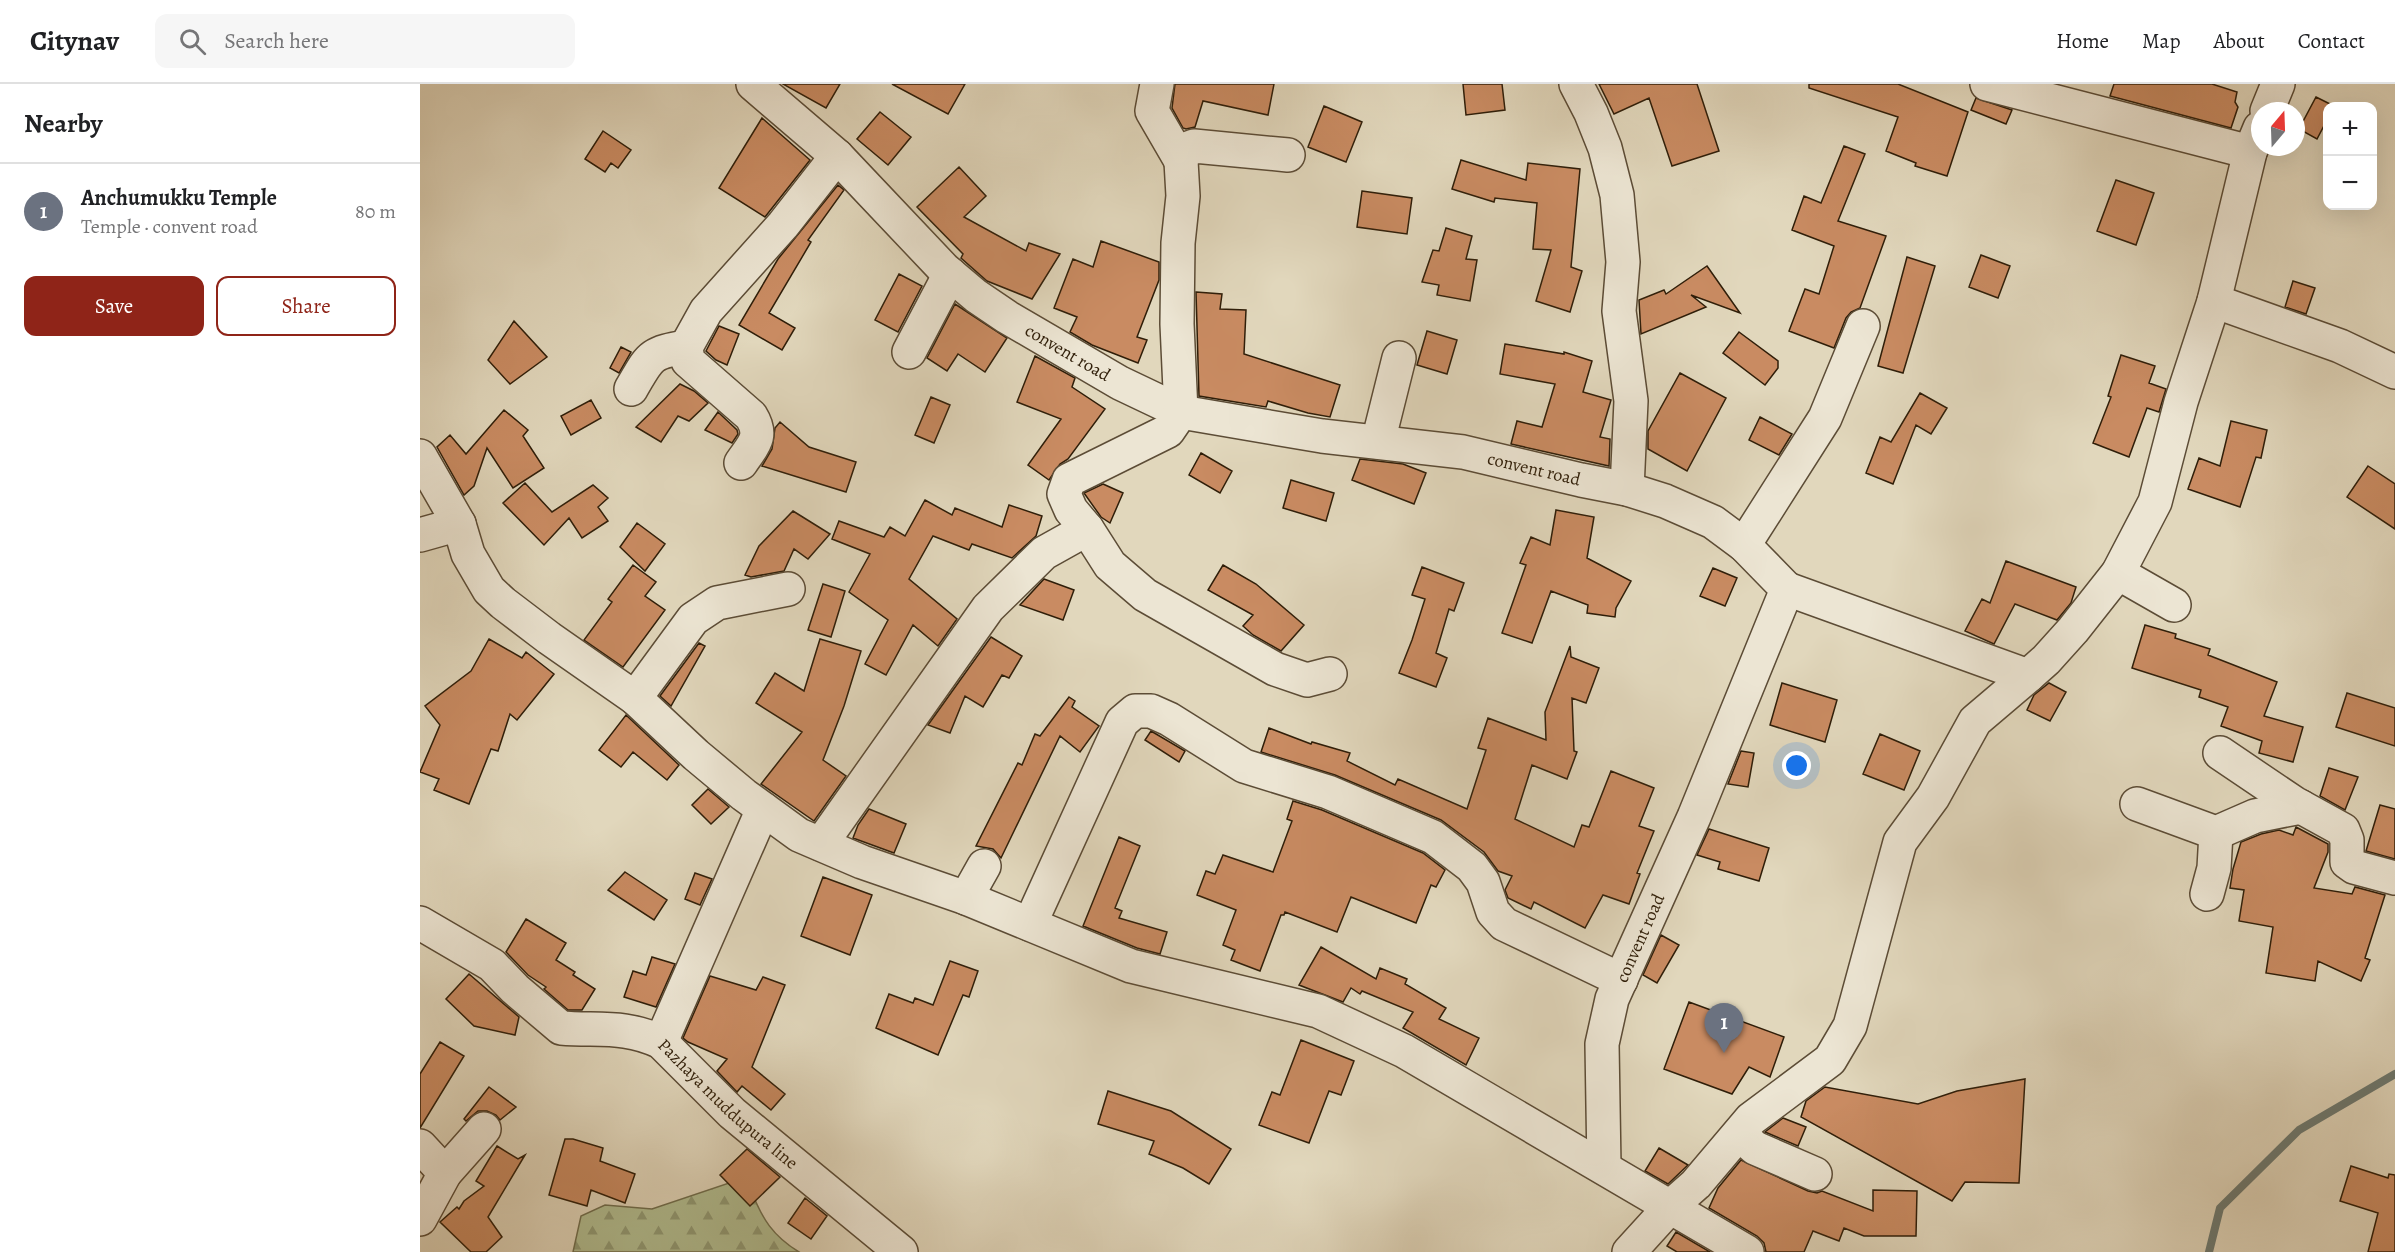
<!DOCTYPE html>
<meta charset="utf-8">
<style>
body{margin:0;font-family:Alegreya,serif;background:#f6f6f6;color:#202124}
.controls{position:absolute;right:18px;top:18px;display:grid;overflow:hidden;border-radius:12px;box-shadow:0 6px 24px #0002}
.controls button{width:54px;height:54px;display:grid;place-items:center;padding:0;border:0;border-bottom:2px solid #e0e0e0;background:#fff;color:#202124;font:30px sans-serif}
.compass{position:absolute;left:1831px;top:18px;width:54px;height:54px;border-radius:50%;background:#fff;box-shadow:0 6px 24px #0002;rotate:19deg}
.you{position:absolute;left:1377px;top:682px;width:21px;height:21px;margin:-15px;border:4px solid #fff;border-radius:50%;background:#1a73e8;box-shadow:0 0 0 9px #1a73e833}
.badge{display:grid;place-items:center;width:39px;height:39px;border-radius:50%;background:#8f2418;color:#fff;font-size:20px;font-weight:700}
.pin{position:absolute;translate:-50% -50px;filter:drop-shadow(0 2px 3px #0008)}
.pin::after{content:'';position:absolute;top:32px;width:21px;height:18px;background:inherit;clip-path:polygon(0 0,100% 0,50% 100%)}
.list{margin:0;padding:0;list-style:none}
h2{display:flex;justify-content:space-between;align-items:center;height:78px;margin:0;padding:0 24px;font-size:26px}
h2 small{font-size:20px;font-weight:400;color:#757577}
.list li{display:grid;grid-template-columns:39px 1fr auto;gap:18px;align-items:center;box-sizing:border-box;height:96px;padding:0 24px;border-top:2px solid #e0e0e0}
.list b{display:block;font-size:22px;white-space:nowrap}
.list p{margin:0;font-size:20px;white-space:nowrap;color:#757577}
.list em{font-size:20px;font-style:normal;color:#757577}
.actions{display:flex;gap:12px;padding:18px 24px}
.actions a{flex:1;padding:14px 0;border:2px solid #8f2418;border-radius:12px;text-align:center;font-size:21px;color:#8f2418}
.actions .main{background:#8f2418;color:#fff}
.icon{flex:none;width:33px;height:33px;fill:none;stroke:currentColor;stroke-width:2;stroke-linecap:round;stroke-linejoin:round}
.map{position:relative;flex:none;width:1975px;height:1168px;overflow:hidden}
header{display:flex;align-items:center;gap:36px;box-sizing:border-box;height:84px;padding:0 30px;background:#fff;border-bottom:2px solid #e0e0e0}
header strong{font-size:28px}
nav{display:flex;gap:33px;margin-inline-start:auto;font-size:21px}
.search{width:420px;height:54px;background:#f6f6f6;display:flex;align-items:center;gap:15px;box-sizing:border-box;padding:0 21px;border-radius:12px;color:#757577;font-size:22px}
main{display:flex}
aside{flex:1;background:#fff}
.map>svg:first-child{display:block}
</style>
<header>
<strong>Citynav</strong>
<div class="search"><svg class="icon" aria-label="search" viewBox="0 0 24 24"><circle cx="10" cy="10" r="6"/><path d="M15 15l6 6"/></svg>Search here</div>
<nav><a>Home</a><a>Map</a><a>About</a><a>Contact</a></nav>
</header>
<main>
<aside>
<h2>Nearby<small></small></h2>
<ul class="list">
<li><span class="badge" style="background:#6b7280">1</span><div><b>Anchumukku Temple</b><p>Temple · convent road</p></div><em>80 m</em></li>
</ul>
<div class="actions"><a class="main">Save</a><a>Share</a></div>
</aside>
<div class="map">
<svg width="1975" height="1168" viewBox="0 0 1975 1168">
<defs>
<pattern id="forest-firs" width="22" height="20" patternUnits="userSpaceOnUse" patternTransform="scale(1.5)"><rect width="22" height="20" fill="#b1be92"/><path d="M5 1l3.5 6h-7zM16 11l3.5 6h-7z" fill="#909a75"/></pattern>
</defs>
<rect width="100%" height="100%" fill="#e1d7bc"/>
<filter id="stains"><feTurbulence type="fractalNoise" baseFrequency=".00333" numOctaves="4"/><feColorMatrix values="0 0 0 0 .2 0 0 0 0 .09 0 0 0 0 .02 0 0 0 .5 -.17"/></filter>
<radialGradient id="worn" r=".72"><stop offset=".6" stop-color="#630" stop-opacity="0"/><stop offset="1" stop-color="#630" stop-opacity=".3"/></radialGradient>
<path fill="url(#forest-firs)" stroke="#706e4e" stroke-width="1.5" d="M 312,1098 L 331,1106 C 342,1135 353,1152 379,1168 L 153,1168 L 161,1132 L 185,1121 L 232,1125 Z"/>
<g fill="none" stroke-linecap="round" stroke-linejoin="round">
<path stroke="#6d7a72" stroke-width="8" d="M 1789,1168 L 1800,1124 L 1879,1046 L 1975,990"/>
</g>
<path fill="#c98b62" stroke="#2f1e09" stroke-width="1.5" d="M 363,0 L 420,0 L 406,24 Z
M 472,0 L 545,0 L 528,30 Z
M 755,0 L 854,0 L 848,31 L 783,17 L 775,43 L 766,45 L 763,44 L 752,24 Z
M 1043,0 L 1082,0 L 1085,26 L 1046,31 Z
M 1179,0 L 1277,0 L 1299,67 L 1252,82 L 1229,14 L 1194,30 Z
M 1389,0 L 1478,0 L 1548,28 L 1527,92 L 1495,82 L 1496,79 L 1466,67 L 1478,33 L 1389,4 Z
M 1694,0 L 1792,0 L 1817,8 L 1815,18 L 1818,23 L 1811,44 L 1690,12 Z
M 1896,13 L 1914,22 L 1908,22 L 1908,34 L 1897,55 L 1879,45 Z
M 1556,14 L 1592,26 L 1586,40 L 1551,26 Z
M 904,22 L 942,38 L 926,78 L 888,63 Z
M 460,28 L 491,53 L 468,81 L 437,55 Z
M 342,34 L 390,76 L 345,133 L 299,104 Z
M 183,47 L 211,66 L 198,84 L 191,79 L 185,88 L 165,75 Z
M 1424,62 L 1445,70 L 1418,137 L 1466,152 L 1440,224 L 1431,228 L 1426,234 L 1414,264 L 1369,247 L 1385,205 L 1399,210 L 1414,162 L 1372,146 L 1384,112 L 1401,119 Z
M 1041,76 L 1106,96 L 1108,79 L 1160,85 L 1151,183 L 1162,187 L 1150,228 L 1116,217 L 1131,166 L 1113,165 L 1117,119 L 1075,114 L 1074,118 L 1032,105 Z
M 539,83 L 566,112 L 544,133 L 606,167 L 609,159 L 640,170 L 612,215 L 567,197 L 541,174 L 543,170 L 497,123 Z
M 1696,96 L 1734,109 L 1716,161 L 1677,147 Z
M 418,101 L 424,106 L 388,156 L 391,158 L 349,229 L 375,244 L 362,266 L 319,241 L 358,175 Z
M 942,107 L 992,114 L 987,150 L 937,143 Z
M 1026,144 L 1052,152 L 1046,175 L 1057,176 L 1050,217 L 1017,211 L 1019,201 L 1002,198 L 1013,166 L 1019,167 Z
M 681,157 L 739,178 L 739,196 L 717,253 L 727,256 L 718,279 L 672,261 L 650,248 L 657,233 L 634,224 L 653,175 L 673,183 Z
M 1561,171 L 1590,182 L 1578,214 L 1549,203 Z
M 1487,173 L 1515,182 L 1483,289 L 1458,282 Z
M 1287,182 L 1320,229 L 1271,211 L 1286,223 L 1221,250 L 1219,216 L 1244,206 L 1246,210 Z
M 479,190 L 502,202 L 478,248 L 455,236 Z
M 1873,197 L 1895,204 L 1886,230 L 1865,223 Z
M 776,208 L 802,210 L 800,225 L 826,226 L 824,270 L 920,301 L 910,333 L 888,329 L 848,317 L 846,323 L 779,312 Z
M 535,220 L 587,254 L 565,288 L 538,270 L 527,287 L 507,274 Z
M 94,237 L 127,273 L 90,300 L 68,276 Z
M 299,242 L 319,250 L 307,281 L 296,276 L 286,267 Z
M 1007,247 L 1037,256 L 1027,290 L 997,281 Z
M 1319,248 L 1358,277 L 1358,284 L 1345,301 L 1303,269 Z
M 1085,260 L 1144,270 L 1144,268 L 1172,277 L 1163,308 L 1191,316 L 1180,353 L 1190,355 L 1189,382 L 1091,360 L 1097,337 L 1122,343 L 1135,300 L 1080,290 Z
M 201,263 L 211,268 L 199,289 L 190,284 Z
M 1701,271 L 1735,282 L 1729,299 L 1746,305 L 1739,328 L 1727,324 L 1709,373 L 1673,359 L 1691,313 L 1688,312 Z
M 615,272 L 655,294 L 652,303 L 685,325 L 648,375 L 640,380 L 629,396 L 608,381 L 641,335 L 597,318 Z
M 1260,289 L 1306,314 L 1267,387 L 1228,365 L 1228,347 Z
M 260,300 L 274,307 L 288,319 L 269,337 L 258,332 L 241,358 L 216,343 Z
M 1500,309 L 1527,324 L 1511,350 L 1496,341 L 1473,400 L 1446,389 L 1460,353 L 1471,358 Z
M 511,313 L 530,321 L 514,359 L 495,351 Z
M 171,316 L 181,334 L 151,351 L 141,332 Z
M 84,326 L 108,346 L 103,352 L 124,384 L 93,404 L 67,364 L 54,402 L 44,411 L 17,363 L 30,351 L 46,370 Z
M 298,328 L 317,346 L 318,350 L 312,359 L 285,346 Z
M 1340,333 L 1372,350 L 1359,371 L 1329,356 Z
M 1811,337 L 1847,346 L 1841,374 L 1836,373 L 1820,423 L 1768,405 L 1779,374 L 1800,382 Z
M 360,338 L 389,363 L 436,378 L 426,408 L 342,382 L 352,365 L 355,344 Z
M 781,369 L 812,387 L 800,409 L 769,391 Z
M 940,375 L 983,380 L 1006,389 L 994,420 L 932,396 Z
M 1948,382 L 1975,400 L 1975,445 L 1927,413 Z
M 871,396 L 914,409 L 906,437 L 863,424 Z
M 105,399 L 132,428 L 173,401 L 188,414 L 178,423 L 188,437 L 162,454 L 149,434 L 124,461 L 83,419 Z
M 683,400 L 703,409 L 690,439 L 681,433 L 664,409 Z
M 505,416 L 532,431 L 535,424 L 582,443 L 589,421 L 622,432 L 616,452 L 592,474 L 552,460 L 549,466 L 513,452 L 489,495 L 537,535 L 518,562 L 493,541 L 466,591 L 445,580 L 468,536 L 429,508 L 450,470 L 412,455 L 419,437 L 464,453 L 470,443 L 485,452 Z
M 1136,426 L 1174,433 L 1167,474 L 1211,497 L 1196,524 L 1195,533 L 1167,529 L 1168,521 L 1131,507 L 1112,559 L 1082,549 L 1106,481 L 1100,479 L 1111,453 L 1130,461 Z
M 373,427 L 410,450 L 388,475 L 374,465 L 364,487 L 331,493 L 325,491 L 339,462 Z
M 217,439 L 245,460 L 225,487 L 200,463 Z
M 1586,477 L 1656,503 L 1651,519 L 1637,536 L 1595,520 L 1574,560 L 1545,547 L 1562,515 L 1570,519 Z
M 213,481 L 236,498 L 225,512 L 245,526 L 203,583 L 164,556 L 192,518 L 188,515 Z
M 803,481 L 836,500 L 884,541 L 861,567 L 833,551 L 823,542 L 833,531 L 788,506 Z
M 1002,483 L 1044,499 L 1034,527 L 1029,525 L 1016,569 L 1027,574 L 1016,603 L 979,589 L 992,556 L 1005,515 L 992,511 Z
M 1293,484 L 1317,494 L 1305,522 L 1280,512 Z
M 624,495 L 654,506 L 643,536 L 600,521 Z
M 403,500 L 425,507 L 411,553 L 388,546 Z
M 1725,541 L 1756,550 L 1755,554 L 1790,565 L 1788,571 L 1857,598 L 1844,632 L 1883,643 L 1873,678 L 1839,669 L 1842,657 L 1801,642 L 1808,623 L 1779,613 L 1781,606 L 1712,584 Z
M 571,553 L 602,572 L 589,594 L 582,591 L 563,623 L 545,612 L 530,649 L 508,641 Z
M 69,555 L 102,574 L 106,568 L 134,590 L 97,636 L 90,630 L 78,667 L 71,665 L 49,720 L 14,706 L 19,695 L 0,688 L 20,641 L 5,622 L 51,587 Z
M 400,555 L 441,567 L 424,622 L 403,676 L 426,692 L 394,737 L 341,700 L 382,648 L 336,619 L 355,589 L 384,607 Z
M 279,559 L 285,562 L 251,622 L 240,612 Z
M 1150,562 L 1151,573 L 1179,584 L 1166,619 L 1152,614 L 1154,667 L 1157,668 L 1147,695 L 1112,681 L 1095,735 L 1154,763 L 1162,741 L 1169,743 L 1191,687 L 1234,704 L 1219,742 L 1234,747 L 1217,789 L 1220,790 L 1209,820 L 1183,811 L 1165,844 L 1114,818 L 1111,825 L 1088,814 L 1085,806 L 1092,792 L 1078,787 L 1064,768 L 1021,736 L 915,691 L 841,668 L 849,644 L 891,660 L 892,658 L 930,669 L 927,677 L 975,701 L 978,695 L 1047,725 L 1066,666 L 1058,664 L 1068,634 L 1126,656 L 1125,628 Z
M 1362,599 L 1417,616 L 1405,658 L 1350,641 Z
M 1629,599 L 1646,608 L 1630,637 L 1607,626 L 1614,611 Z
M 1927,609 L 1975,624 L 1975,662 L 1916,643 Z
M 649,613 L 655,617 L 652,623 L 679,642 L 660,668 L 640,652 L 581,774 L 573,765 L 556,762 L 598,679 L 602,681 L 615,650 L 620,652 Z
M 206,631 L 259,681 L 247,696 L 213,668 L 201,683 L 179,666 Z
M 731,647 L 765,667 L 759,678 L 725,656 Z
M 1460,650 L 1500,667 L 1484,706 L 1443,690 Z
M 1321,667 L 1334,669 L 1328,703 L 1308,700 Z
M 1909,684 L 1938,693 L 1925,726 L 1900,712 Z
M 288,705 L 309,723 L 291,740 L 272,721 Z
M 873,717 L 902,726 L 1003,769 L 1025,786 L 1016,803 L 1011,801 L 996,839 L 931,813 L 917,848 L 865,828 L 864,831 L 861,831 L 840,887 L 811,876 L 815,866 L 803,861 L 816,826 L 777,811 L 786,787 L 795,790 L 803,771 L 853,788 L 872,737 L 867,735 Z
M 1960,721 L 1975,725 L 1975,775 L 1946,767 Z
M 449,725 L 486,740 L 474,769 L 433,754 L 438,741 Z
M 1876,743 L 1908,760 L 1908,768 L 1894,804 L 1932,810 L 1935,803 L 1965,811 L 1945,874 L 1950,876 L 1941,897 L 1898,877 L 1895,897 L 1846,889 L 1853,843 L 1819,837 L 1824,806 L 1810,804 L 1813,785 L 1821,758 L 1841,750 L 1859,746 L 1873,751 Z
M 1289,745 L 1349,764 L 1339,797 L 1298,785 L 1300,778 L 1277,771 Z
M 699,753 L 720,762 L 695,824 L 702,827 L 699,834 L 747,848 L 740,870 L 717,864 L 663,842 Z
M 205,788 L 247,816 L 234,836 L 188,806 Z
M 275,789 L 292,795 L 280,821 L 265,815 Z
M 403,793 L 452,811 L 430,871 L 381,852 Z
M 106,835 L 146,859 L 136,876 L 155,888 L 153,891 L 175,905 L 162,926 L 148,926 L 124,905 L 126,903 L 108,891 L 86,868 Z
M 1241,851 L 1259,861 L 1237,899 L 1223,891 Z
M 901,863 L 956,895 L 960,884 L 987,895 L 985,900 L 1026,924 L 1019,935 L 1059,954 L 1046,981 L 983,944 L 993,928 L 942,907 L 940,910 L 931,904 L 923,918 L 879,901 Z
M 232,873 L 255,880 L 236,923 L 204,913 L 213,887 L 226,891 Z
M 530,877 L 558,887 L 549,913 L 543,911 L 518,971 L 456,944 L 469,910 L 493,919 L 495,914 L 513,921 Z
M 49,890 L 99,933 L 95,951 L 54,942 L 26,915 Z
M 290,892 L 336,906 L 343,893 L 365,901 L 332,983 L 365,1010 L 351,1026 L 322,1002 L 317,1008 L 297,987 L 307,975 L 268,958 L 263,954 Z
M 1269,918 L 1364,953 L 1350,993 L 1329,983 L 1312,1010 L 1244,985 Z
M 881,956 L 934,977 L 921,1011 L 909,1007 L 889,1059 L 839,1041 L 852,1008 L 860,1011 Z
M 20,958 L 44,972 L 0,1044 L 0,990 Z
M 1605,995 L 1599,1099 L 1545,1098 L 1532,1117 L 1381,1033 L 1386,1017 L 1405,1003 L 1498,1020 L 1537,1007 Z
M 69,1003 L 96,1023 L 80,1036 L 76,1031 L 67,1027 L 58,1027 L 46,1037 L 44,1035 Z
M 688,1007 L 751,1027 L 811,1065 L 789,1100 L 763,1084 L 729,1070 L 734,1057 L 678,1040 Z
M 1363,1034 L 1386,1043 L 1378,1062 L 1345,1048 Z
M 145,1055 L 153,1055 L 183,1064 L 180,1077 L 215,1090 L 205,1119 L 171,1106 L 167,1122 L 129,1111 Z
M 77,1062 L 98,1075 L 105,1071 L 68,1133 L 82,1153 L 66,1168 L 51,1168 L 20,1138 L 37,1123 L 39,1125 L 44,1117 L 64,1102 L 56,1097 Z
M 1239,1064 L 1268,1081 L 1248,1100 L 1225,1087 Z
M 327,1065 L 360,1093 L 330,1122 L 300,1091 Z
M 1321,1076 L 1388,1107 L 1397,1109 L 1402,1107 L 1453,1127 L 1453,1106 L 1497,1107 L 1496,1152 L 1444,1152 L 1424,1144 L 1419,1157 L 1393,1147 L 1384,1168 L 1346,1168 L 1344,1159 L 1337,1152 L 1289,1124 L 1298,1104 Z
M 1931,1082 L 1968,1094 L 1969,1090 L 1975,1091 L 1975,1168 L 1948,1168 L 1958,1129 L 1920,1117 Z
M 385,1114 L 407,1132 L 391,1155 L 368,1139 Z
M 1256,1148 L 1290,1168 L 1257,1168 L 1247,1162 Z"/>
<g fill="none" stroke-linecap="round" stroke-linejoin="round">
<defs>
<g id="minor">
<path id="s1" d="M 333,0 L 417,72 L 524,185 L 556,212 L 587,233 L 700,299 L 761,328 L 902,352 L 1043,368 L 1161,396 L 1207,405 L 1245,417 L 1293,438 L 1324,461 L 1367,505 L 1274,733 L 1192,915 L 1182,960 L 1184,1083"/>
<path d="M 737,0 L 732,27 L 761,77"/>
<path d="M 1156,0 L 1171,29 L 1185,64 L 1197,111 L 1203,178 L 1199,227 L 1211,317 L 1207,405"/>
<path d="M 1567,0 L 1830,68"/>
<path d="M 1847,27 L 1858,0"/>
<path d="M 868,71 L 774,62 L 766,65 L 761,77 L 763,112 L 758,159 L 757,240 L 761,328 L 748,347 L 649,396 L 644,410 L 651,426 L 667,445 L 690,481 L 725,511 L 855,585 L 887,596 L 910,590"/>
<path d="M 1794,217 L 1920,262 L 1975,288"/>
<path d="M 489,268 L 530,190"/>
<path d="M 211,305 C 230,273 228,269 266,263"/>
<path d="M 958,358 L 979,274"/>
<path d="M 0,372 L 39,440 L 48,470 L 69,506 L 83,519 L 129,554 L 215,614 L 276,671 L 324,711 L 379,751 L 442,778 L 546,814 L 711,882 L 898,927 L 984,967 L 1327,1168"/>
<path d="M 321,379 C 333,361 344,353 331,332 L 268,277 L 266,263 L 286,227 L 363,141 L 417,72"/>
<path d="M 0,451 L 39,440"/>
<path d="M 1324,461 L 1405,334 L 1443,242"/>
<path d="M 1698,489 L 1754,521"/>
<path d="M 1367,505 L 1608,592 L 1626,576 L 1653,546 L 1698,489 L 1735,418 L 1761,318 L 1794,217 L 1830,68 L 1840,44"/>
<path d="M 215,614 L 273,535 L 297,519 L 368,505"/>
<path d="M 1800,669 L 1874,719 L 1923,746 L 1927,756 L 1927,778 L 1934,783 L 1975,794"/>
<path d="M 1717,720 L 1796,749 L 1835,732 L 1881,723"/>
<path d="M 401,760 L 568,524 L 624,469 L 667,445"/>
<path d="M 1787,810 L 1794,784 L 1796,749"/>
<path d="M 546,814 L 564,782"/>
<path id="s2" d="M 0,839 L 72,881 L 95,905 L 141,944 C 178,947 206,941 241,958 L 312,1029 L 481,1168"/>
<path d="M 610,840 L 702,638 L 715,627 L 731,627 L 749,635 L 824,682 L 908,708 L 1013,753 L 1052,783 L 1063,798 L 1073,828 L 1084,840 L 1201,896"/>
<path d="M 241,958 L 343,725"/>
<path d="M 1319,1050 L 1335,1064 L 1395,1090"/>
<path d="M 0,1062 L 25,1089"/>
<path d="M 0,1135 L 25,1089 L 64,1045"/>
<path d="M 1209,1168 L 1250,1123 L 1276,1100 L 1331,1035 L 1410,976 L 1430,942 L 1480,758 L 1513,713 L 1555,637 L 1608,592"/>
</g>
</defs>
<use href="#minor" stroke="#5c4c36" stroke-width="36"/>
<use href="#minor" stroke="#ece5d3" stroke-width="33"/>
</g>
<g text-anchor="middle" stroke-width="4.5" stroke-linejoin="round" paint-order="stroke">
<g font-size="18" fill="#2f1e09" stroke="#ece5d3">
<text dy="6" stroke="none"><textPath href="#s1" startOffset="416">convent road</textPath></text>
<text dy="6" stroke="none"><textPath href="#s1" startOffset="902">convent road</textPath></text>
<text transform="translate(1220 854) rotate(-66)" y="6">convent road</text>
<text dy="6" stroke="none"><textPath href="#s2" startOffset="370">Pazhaya muddupura line</textPath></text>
</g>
</g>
<rect width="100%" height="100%" filter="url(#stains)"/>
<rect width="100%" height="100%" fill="url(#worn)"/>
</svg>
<div class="controls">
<button>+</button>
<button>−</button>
</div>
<svg class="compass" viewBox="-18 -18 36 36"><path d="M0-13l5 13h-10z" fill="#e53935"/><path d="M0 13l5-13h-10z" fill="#757577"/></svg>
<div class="you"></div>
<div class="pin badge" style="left:1304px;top:969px;background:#6b7280">1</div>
</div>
</main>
